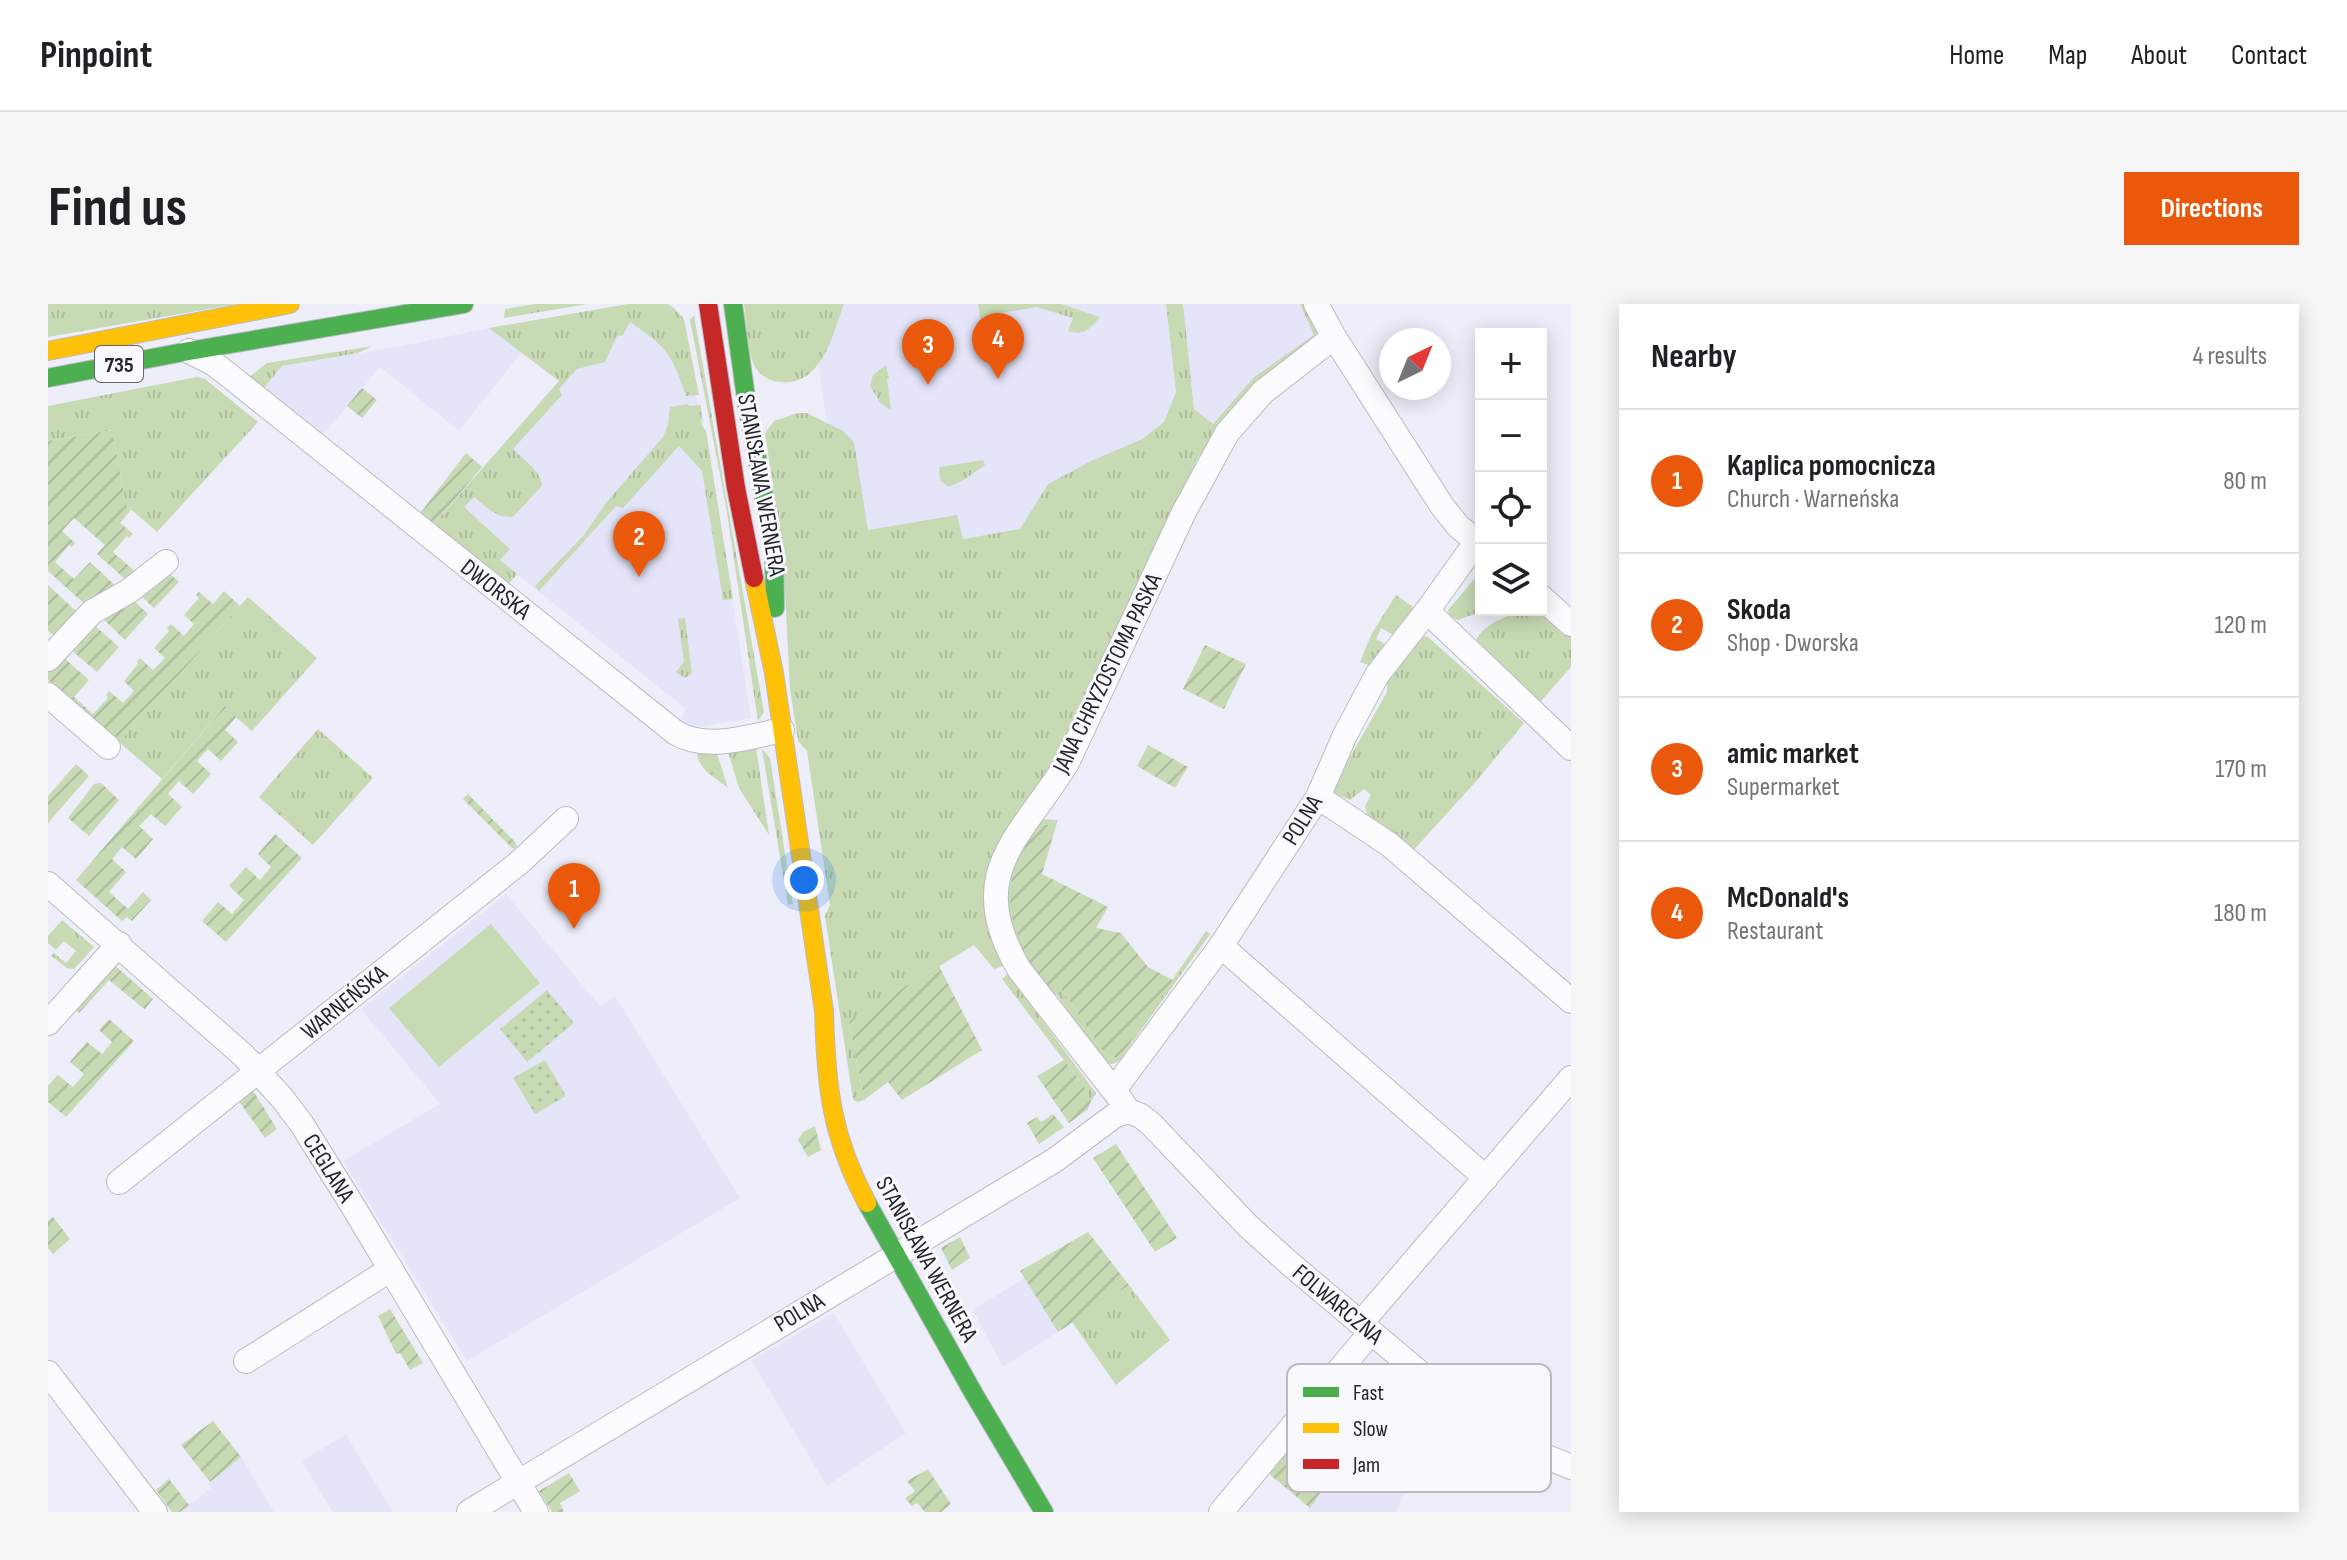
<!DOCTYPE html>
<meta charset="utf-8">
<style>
body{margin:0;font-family:"Sofia Sans Condensed",sans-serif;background:#f6f6f6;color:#202124}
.controls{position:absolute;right:24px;top:24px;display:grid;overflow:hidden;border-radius:0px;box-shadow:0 4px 20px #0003}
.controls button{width:72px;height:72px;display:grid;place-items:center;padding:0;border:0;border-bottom:2px solid #e0e0e0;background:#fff;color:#202124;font:40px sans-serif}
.compass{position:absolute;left:1331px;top:24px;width:72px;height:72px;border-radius:50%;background:#fff;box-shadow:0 4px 20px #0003;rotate:43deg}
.you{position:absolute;left:756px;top:576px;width:28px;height:28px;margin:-20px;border:6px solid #fff;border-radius:50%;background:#1a73e8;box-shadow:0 0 0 12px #1a73e833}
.badge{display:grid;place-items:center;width:52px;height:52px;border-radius:50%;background:#ea580c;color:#fff;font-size:26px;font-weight:700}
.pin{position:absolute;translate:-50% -66px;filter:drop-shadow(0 2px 4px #0008)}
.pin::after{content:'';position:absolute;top:42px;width:28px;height:24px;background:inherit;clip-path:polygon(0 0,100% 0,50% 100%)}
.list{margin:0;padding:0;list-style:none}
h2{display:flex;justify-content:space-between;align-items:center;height:104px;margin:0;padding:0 32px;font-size:34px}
h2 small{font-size:26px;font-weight:400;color:#757577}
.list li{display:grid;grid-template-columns:52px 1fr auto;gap:24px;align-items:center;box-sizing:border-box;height:144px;padding:0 32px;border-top:2px solid #e0e0e0}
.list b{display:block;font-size:30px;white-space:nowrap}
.list p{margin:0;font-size:26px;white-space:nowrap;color:#757577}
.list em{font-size:26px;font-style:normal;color:#757577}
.icon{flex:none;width:44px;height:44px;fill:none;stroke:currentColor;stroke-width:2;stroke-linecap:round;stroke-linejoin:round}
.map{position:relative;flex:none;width:1523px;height:1208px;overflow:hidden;border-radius:0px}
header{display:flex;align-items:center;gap:48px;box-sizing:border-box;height:112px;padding:0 40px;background:#fff;border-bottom:2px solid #e0e0e0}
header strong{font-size:38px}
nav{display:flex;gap:44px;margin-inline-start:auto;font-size:28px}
.intro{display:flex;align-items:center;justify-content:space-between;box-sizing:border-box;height:192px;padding:0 48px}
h1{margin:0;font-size:56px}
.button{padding:20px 36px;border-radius:0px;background:#ea580c;color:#fff;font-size:28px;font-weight:700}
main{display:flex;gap:48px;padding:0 48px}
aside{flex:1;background:#fff;border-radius:0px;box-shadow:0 4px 20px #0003}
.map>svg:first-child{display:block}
</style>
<header>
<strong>Pinpoint</strong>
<nav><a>Home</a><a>Map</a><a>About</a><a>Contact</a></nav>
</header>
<div class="intro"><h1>Find us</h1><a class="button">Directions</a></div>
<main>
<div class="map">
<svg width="1523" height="1208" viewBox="0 0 1523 1208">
<defs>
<pattern id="grass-tufts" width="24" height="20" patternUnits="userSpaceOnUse" patternTransform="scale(2)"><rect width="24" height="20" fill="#c7dab4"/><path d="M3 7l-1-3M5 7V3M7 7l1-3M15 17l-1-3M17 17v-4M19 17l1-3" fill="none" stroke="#abbb9b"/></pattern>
<pattern id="park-dots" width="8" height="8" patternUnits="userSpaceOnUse" patternTransform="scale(2)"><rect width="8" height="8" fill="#c7dab4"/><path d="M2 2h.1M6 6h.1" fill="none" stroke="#abbb9b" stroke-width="1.8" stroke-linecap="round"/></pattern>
<pattern id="garden-furrows" width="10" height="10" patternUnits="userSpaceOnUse" patternTransform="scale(2)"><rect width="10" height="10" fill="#c7dab4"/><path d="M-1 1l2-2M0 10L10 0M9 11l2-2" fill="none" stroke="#abbb9b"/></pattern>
</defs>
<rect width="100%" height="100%" fill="#eeeefa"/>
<path fill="#e5e5f9" d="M 796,0 L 1118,0 L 1128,88 L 1116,118 L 1094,135 L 1043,157 L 1000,180 L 973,225 L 915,235 L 815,235 L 779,118 L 770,61 Z
M 1135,0 L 1252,0 L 1266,31 L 1206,73 L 1165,120 L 1146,105 Z
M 572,8 L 629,49 L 652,102 L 656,117 L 654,122 L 658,127 L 703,414 L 637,426 L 633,418 L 637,404 L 393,210 Z
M 441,24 L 474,48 L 411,127 L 332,63 L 271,136 L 215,85 L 233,62 L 349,43 Z
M 458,590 L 553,703 L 567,692 L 692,894 L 419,1057 L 295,857 L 392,800 L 313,705 Z
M 976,974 L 1010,1028 L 955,1063 L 925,1006 Z
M 786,1009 L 858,1129 L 779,1182 L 703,1056 Z
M 298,1130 L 310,1151 L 345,1208 L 285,1208 L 274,1191 L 254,1157 Z
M 1303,1142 L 1357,1188 L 1348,1208 L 1259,1208 Z
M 193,1153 L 226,1208 L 132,1208 L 163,1184 L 160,1180 Z"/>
<path fill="url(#grass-tufts)" d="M 0,0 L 189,0 L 0,33 Z
M 487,0 L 540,0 L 456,14 L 457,5 Z
M 580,0 L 619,0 L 626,4 L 636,15 L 651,91 L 638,92 C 623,48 619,44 582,18 L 575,31 L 569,32 L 557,58 L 529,65 L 511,85 L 514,91 L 465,145 C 475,156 493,166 494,182 L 465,213 C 448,214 438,203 426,193 L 416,203 L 462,245 L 452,256 L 469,270 L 458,283 L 384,222 L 511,77 L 441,24 Z
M 696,0 L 796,0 C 784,32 774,83 731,78 C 721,77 711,71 706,61 C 700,48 698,16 696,0 Z
M 930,0 L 1013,0 L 1052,13 C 1042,25 1037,32 1020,27 L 1025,14 L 989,3 L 946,10 L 941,24 L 934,25 Z
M 1118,0 L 1135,0 L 1146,105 L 1165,120 L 1206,73 L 1266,31 L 1252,0 L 1258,0 L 1269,26 L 1268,35 L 1171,125 L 1150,154 L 1029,419 L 940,575 C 933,611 940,629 955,662 L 946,665 L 926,641 L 801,717 L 816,796 L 810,798 L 805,796 L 777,612 L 782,601 L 759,447 L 750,437 L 742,385 L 735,248 L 717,129 L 726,117 L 750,109 L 759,109 L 795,127 L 806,138 L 820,226 L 909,211 L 915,235 L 972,225 L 1000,180 L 1043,157 L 1094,135 L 1116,118 L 1128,88 Z
M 646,11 L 716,408 L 710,417 L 678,202 L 642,16 Z
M 325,42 L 310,49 L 234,62 L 215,85 L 197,76 L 219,59 Z
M 838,61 L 841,74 L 839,75 L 843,106 L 833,100 L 822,82 L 825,71 Z
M 149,73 L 157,75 L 210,118 L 109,228 L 78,201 L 64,126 L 0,137 L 0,102 Z
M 640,100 L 641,102 L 653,101 L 654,122 L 658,127 L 685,295 L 675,296 L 654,167 L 631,142 L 575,204 L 568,202 L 491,287 L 487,282 L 536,231 L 557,200 L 615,133 L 620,121 L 622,103 Z
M 935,156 L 937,161 L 914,177 L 900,183 L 892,176 L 891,163 Z
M 1433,267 L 1433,306 L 1438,306 L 1410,316 L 1402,312 L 1400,306 Z
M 1348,291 L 1368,305 L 1347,332 L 1333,324 L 1328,335 L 1339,341 L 1323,362 L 1312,358 L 1323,331 Z
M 200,293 L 269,354 L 204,427 L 176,403 L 114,475 L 71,438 Z
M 1489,306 L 1523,331 L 1523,363 L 1487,404 L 1427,339 C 1434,318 1469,307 1489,306 Z
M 637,314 L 644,369 L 637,374 L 628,368 L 636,358 L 630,315 Z
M 1376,332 L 1380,333 L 1476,419 L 1431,474 L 1363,549 L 1319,510 L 1317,502 L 1323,491 L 1316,485 L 1302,496 L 1287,490 L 1284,485 L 1339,388 L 1339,376 Z
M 270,425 L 325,474 L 265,541 L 211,493 Z
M 708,443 L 721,531 L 691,484 L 679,444 Z
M 714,445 L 722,454 L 745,600 L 740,601 Z
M 668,446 L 680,484 C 668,474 651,466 649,450 Z
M 990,515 L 1010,516 L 1008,522 L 995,520 L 981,535 L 1011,682 L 1058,751 L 1071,753 L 1158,627 L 1162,630 L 1071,757 C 1064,761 1061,761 1054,756 L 1008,690 L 996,694 L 969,654 L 955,583 Z
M 14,616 L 46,643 L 26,665 L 19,664 L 3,652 L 6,649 L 18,659 L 28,647 L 16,637 L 8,646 L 0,639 L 0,632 Z
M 960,670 L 1048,789 L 1043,797 L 1038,785 L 954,675 Z
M 1081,981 L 1122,1036 L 1068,1081 L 1024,1018 Z"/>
<path fill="url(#park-dots)" d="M 499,686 L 526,719 L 479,758 L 452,725 Z
M 497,756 L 518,792 L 487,810 L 465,774 Z"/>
<path fill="url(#garden-furrows)" d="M 314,84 L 329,96 L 314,114 L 299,102 Z
M 64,126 L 78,201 L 83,206 L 72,219 L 85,230 L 81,234 L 79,232 L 65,248 L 89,269 L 77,275 L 49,250 L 57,241 L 26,214 L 14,227 L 27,239 L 24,243 L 21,241 L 7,258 L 26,275 L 42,258 L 69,283 L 40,303 L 0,267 L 0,137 Z
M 418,149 L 434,163 L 384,222 L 371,211 Z
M 121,269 L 131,278 L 106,304 L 94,293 L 93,289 Z
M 0,281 L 30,309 L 8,333 L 0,327 Z
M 176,287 L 192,302 L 71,438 L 0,376 L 0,364 L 16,354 L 41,376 L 26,393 L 45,410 L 60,394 L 58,391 L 61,387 L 75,399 L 86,387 L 76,377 L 90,360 L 89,358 L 92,354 L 105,366 L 117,354 L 106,344 L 121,327 L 119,324 L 123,320 L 136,332 L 146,320 L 136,311 L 151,294 L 148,291 L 151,288 L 165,300 Z
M 86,297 L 100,310 L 77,336 L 55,315 Z
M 46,321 L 71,343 L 49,368 L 23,346 Z
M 1157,341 L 1198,360 L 1176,405 L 1135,385 Z
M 177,402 L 188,413 L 177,426 L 190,438 L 173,457 L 160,445 L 149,457 L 163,470 L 145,490 L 131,477 L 120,490 L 134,503 L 117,522 L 103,510 L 91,522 L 105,535 L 88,555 L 74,543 L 64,555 L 78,568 L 61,588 L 80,605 L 95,588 L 103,596 L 84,617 L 79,613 L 74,617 L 28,576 Z
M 1100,441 L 1140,463 L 1127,484 L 1089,462 Z
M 28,460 L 41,472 L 0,519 L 0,492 Z
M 53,479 L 71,496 L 41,532 L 20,514 L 46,480 Z
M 420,490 L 468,539 L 469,543 L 465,545 L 415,495 Z
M 995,520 L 1008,522 L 994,570 L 1060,603 L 1048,624 L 1073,629 L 1100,663 L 1125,676 L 1071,754 L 1058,751 L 1011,682 L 1000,687 L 978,654 L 962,607 L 964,569 L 981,535 Z
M 227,530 L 254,554 L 178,638 L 154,617 L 170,598 L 184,610 L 196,596 L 181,582 L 198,563 L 212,576 L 223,563 L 210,550 Z
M 64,659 L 105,695 L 97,705 L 95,704 L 61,676 L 31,709 L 25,703 Z
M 891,662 L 934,746 L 854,796 L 840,778 L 816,796 L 801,717 Z
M 61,715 L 86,737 L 18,813 L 0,798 L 0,782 L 10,771 L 25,783 L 36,770 L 22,758 L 39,738 L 54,750 L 64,738 L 51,726 Z
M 1016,756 L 1038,785 L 1043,797 L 1040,805 L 1021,819 L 989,772 Z
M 204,785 L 229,825 L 217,834 L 190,796 Z
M 1005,810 L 1016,823 L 991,840 L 979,819 L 989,813 L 993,818 Z
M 767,822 L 773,846 L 760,853 L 750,836 L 755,828 Z
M 1068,840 L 1129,934 L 1107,948 L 1045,854 Z
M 5,913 L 22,935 L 5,950 L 0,944 L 0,917 Z
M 1040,928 L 1081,981 L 1010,1028 L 972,967 Z
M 912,933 L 922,954 L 904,966 L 893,944 Z
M 342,1005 L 375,1059 L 362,1066 L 352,1049 L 348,1050 L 330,1012 Z
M 165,1117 L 193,1153 L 162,1178 L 133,1141 Z
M 1252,1132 L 1290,1162 L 1262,1204 L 1221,1170 Z
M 880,1165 L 903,1200 L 893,1208 L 877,1208 L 869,1199 L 864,1202 L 857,1194 L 867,1187 L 859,1177 Z
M 521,1169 L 532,1187 L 512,1199 L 516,1208 L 504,1208 L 491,1187 Z
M 121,1175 L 141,1201 L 132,1208 L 124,1208 L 108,1186 Z"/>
<path fill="#c7dab4" d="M 443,620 L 492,679 L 391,763 L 341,704 Z"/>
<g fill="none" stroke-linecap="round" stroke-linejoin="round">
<defs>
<path id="street" d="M 1268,0 L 1286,33 L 1394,202 L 1410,222 L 1433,241
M 141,47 L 165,59 L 183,73 L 628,429 C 659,447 701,433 734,426
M 1493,293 L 1523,320
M 1379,307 L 1523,444
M 0,355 L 44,308 L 81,287 L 118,258
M 0,391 L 60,443
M 1270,493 L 1342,541 L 1523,697
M 0,580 L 195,751 L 234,794 L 253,819 L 303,899 L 488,1208
M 1173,642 L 1438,874
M 0,719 L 71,640
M 1066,786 L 1173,642 L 1270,493 L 1297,431 L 1329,371 L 1379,307 L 1429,237
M 1080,807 L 1073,796 L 971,665 C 915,569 972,535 1019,459 L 1135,210 L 1179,129 L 1215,88 L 1286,33
M 1080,807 L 1093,812 L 1104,821 L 1199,921 L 1241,959 L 1410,1101 L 1468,1140 L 1523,1163
M 71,878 L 473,557 L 518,515
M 1313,1019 L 1523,774
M 198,1057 L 343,965
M 0,1069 L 107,1208
M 421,1208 L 1007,856 L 1066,812 L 1080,807
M 1173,1208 L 1323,1028"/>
<path id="fast" d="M 685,0 L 699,101 L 726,245 L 727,304
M 0,74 L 141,47 L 416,0
M 819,899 L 926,1090 L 996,1208"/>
<path id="slow" d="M 0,47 L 242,0
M 706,274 L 726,369 L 776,707 C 778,781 783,832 819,899"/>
<path id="jam" d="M 660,0 L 688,184 L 706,274"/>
</defs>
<use href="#street" stroke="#babac3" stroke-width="26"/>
<use href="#fast" stroke="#babac3" stroke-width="20"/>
<use href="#slow" stroke="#babac3" stroke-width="20"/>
<use href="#jam" stroke="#babac3" stroke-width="20"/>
<use href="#street" stroke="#fcfcfe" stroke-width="24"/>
<use href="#fast" stroke="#4caf50" stroke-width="18"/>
<use href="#slow" stroke="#ffc107" stroke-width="18"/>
<use href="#jam" stroke="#c62828" stroke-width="18"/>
</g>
<g text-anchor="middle" stroke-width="6" stroke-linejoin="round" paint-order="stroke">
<rect fill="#f9f9fd" stroke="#65656b" stroke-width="2" x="47" y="42" width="48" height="36" rx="6"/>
<g font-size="22" font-weight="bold" fill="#25252d">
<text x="71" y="68">735</text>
</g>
<g font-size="24" fill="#25252d" stroke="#f9f9fd">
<text transform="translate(714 181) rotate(80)" y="8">STANISŁAWA WERNERA</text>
<text transform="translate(448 285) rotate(38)" y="8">DWORSKA</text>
<text transform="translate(1059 369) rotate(-64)" y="8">JANA CHRYZOSTOMA PASKA</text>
<text transform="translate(1254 516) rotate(-58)" y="8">POLNA</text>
<text transform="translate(296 698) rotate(-39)" y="8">WARNEŃSKA</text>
<text transform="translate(281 864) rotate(58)" y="8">CEGLANA</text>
<text transform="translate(879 955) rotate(61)" y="8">STANISŁAWA WERNERA</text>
<text transform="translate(1290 1000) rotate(40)" y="8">FOLWARCZNA</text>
<text transform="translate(751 1008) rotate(-31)" y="8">POLNA</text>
</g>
</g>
<rect x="1239" y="1060" width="264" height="128" rx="12" fill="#f9f9fd" stroke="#b9b9bf" stroke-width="2"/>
<rect x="1255" y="1083" width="36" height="10" fill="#4caf50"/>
<rect x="1255" y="1119" width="36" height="10" fill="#ffc107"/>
<rect x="1255" y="1155" width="36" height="10" fill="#c62828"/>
<g font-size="22" fill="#25252d">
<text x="1305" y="1096">Fast</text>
<text x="1305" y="1132">Slow</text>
<text x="1305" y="1168">Jam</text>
</g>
</svg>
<div class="controls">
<button>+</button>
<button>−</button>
<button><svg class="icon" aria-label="locate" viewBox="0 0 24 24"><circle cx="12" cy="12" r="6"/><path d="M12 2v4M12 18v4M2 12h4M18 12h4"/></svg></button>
<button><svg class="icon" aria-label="layers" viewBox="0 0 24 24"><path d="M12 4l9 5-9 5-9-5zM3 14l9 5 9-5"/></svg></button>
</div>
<svg class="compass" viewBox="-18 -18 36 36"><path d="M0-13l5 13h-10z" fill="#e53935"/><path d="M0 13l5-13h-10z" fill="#757577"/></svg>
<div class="you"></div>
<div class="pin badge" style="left:526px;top:625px">1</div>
<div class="pin badge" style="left:591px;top:273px">2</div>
<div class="pin badge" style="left:880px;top:81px">3</div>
<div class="pin badge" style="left:950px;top:75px">4</div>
</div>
<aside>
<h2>Nearby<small>4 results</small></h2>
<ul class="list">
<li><span class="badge">1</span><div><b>Kaplica pomocnicza</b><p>Church · Warneńska</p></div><em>80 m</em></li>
<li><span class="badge">2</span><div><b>Skoda</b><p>Shop · Dworska</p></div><em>120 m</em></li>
<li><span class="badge">3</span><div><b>amic market</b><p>Supermarket</p></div><em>170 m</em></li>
<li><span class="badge">4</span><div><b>McDonald's</b><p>Restaurant</p></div><em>180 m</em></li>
</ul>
</aside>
</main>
